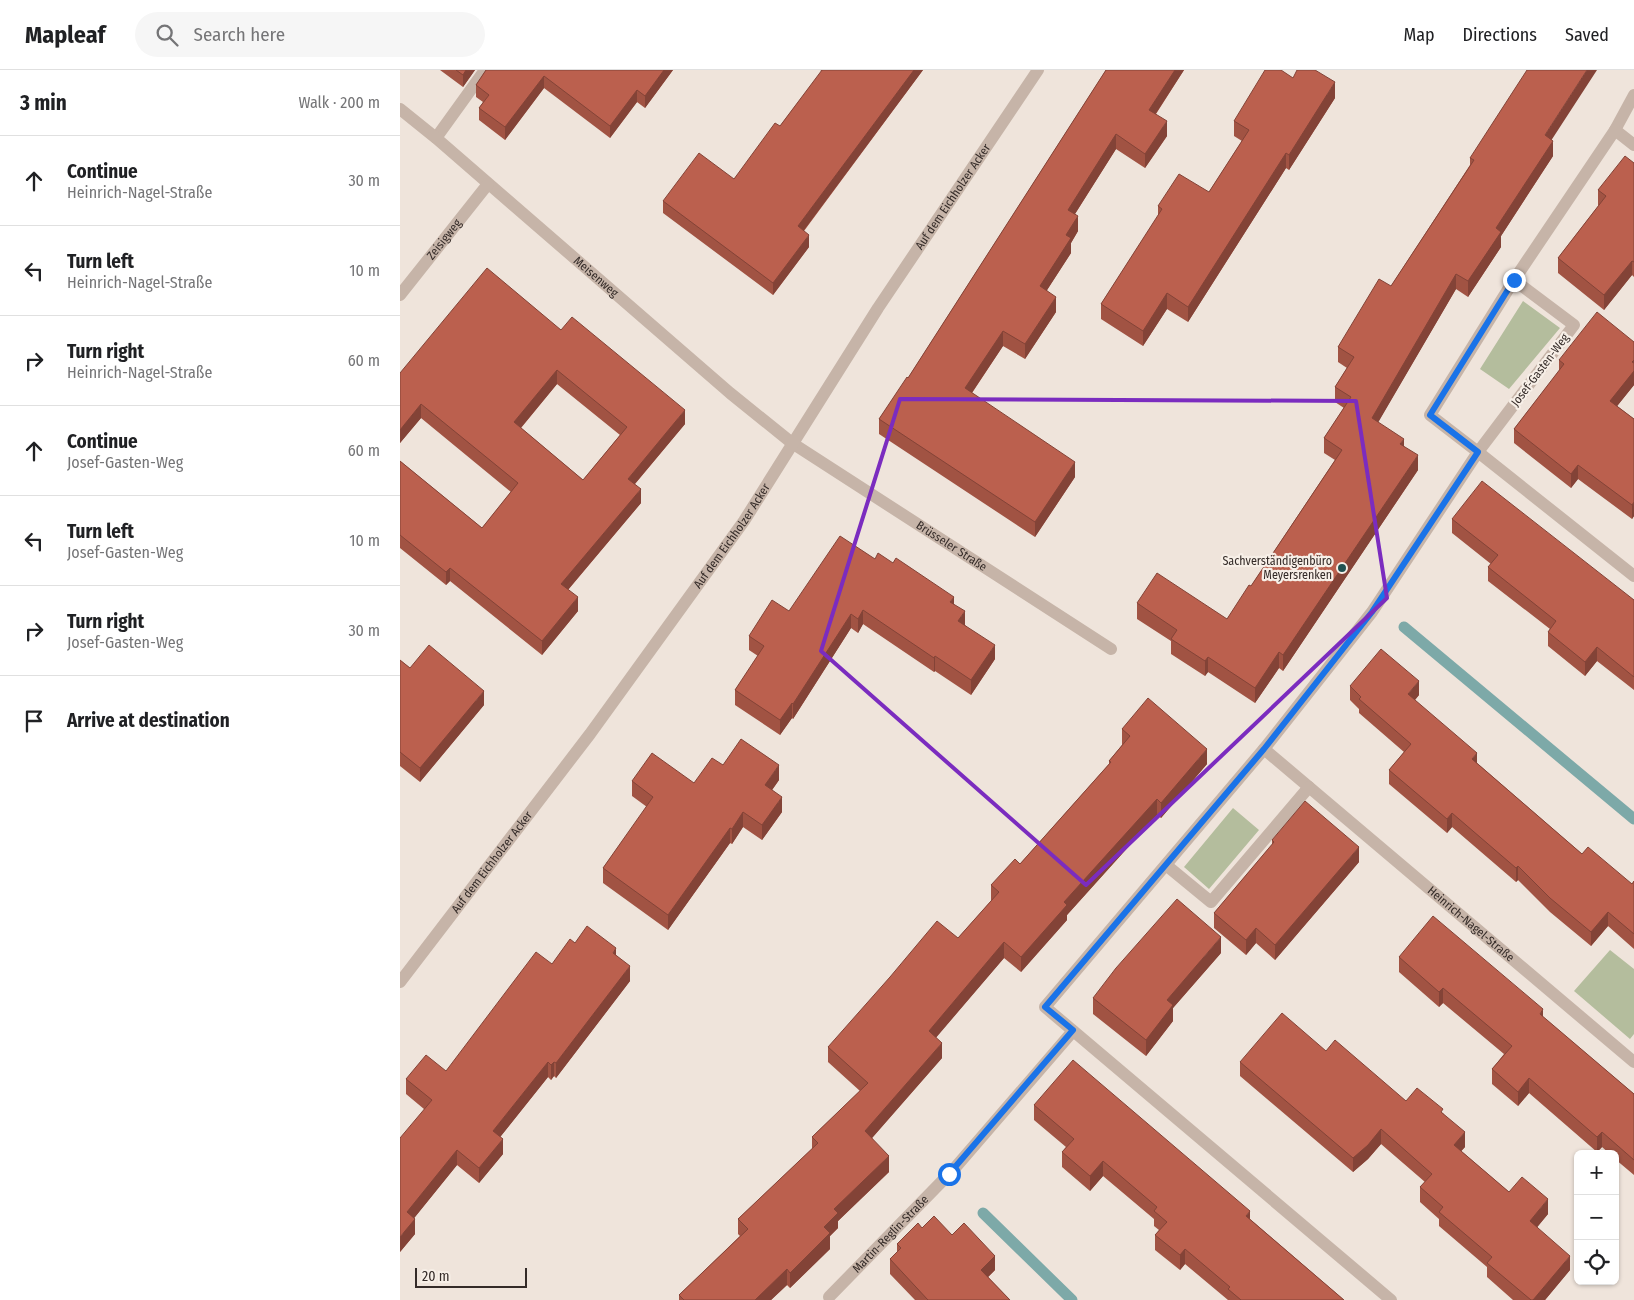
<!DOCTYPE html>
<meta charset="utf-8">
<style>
body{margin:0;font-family:"Fira Sans Condensed",sans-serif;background:#f6f6f6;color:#202124}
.controls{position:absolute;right:15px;bottom:15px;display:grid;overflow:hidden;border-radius:8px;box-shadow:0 1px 4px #0004}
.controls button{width:45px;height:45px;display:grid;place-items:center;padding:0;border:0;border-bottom:1px solid #e0e0e0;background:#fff;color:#202124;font:25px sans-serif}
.scale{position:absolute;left:15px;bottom:12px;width:112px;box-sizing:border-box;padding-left:5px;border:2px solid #342b28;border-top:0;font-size:14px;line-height:18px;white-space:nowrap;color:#342b28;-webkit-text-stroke:4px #f7efe7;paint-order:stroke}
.stop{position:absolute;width:15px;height:15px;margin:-11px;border:4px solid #1a73e8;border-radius:50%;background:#fff}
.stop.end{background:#1a73e8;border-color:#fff;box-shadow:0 1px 5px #0008}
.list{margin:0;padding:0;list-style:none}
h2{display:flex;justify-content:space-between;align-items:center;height:65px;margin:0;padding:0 20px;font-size:21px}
h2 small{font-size:16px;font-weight:400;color:#757577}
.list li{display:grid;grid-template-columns:32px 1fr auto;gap:15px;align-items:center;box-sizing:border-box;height:90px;padding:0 20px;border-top:1px solid #e0e0e0}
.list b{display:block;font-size:19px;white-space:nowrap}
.list p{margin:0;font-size:16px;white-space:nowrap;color:#757577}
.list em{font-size:16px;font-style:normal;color:#757577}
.icon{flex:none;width:28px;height:28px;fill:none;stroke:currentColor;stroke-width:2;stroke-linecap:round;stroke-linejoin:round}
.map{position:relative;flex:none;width:1234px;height:1230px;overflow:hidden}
header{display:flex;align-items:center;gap:30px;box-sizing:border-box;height:70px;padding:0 25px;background:#fff;border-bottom:1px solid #e0e0e0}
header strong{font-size:24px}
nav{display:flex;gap:28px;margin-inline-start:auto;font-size:18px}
.search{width:350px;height:45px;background:#f6f6f6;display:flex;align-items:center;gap:12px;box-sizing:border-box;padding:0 18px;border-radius:28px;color:#757577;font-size:19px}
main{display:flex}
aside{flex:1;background:#fff}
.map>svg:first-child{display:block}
</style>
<header>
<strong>Mapleaf</strong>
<div class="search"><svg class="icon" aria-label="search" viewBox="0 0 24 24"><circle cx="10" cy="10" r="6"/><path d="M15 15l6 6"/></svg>Search here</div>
<nav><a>Map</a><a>Directions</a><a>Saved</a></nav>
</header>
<main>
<aside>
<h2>3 min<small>Walk · 200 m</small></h2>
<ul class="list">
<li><svg class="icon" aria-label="ahead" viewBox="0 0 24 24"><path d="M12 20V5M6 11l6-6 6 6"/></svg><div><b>Continue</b><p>Heinrich-Nagel-Straße</p></div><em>30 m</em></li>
<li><svg class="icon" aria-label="left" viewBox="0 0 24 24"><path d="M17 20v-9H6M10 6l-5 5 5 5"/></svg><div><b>Turn left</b><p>Heinrich-Nagel-Straße</p></div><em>10 m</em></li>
<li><svg class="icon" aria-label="right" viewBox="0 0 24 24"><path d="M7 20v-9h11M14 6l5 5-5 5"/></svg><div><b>Turn right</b><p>Heinrich-Nagel-Straße</p></div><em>60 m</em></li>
<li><svg class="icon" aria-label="ahead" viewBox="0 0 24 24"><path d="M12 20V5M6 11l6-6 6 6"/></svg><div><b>Continue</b><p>Josef-Gasten-Weg</p></div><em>60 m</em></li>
<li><svg class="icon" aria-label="left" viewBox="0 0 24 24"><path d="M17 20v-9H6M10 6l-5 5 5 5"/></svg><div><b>Turn left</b><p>Josef-Gasten-Weg</p></div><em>10 m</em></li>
<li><svg class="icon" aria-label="right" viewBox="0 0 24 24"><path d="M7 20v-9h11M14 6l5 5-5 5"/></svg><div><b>Turn right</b><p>Josef-Gasten-Weg</p></div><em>30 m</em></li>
<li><svg class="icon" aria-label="arrive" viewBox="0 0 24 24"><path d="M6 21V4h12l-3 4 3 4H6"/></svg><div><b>Arrive at destination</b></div></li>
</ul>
</aside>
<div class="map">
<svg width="1234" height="1230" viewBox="0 0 1234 1230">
<rect width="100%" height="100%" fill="#efe4db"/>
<path fill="#b4bd9d" d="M 1123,231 L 1160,258 L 1109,319 L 1080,299 Z
M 833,738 L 859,760 L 809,819 L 784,797 Z
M 1210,880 L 1234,899 L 1234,964 L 1230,969 L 1174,921 Z"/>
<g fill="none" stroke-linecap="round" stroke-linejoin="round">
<path stroke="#7da9a8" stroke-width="11" d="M 1004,557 L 1234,749
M 583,1143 L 672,1230"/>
<path stroke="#c6b4a8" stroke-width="12" d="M 36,68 L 85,0"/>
<g stroke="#c6b4a8" stroke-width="12">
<path id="s1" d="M 0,39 L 36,68 L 330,323 L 392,373 L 711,579"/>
<path d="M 1215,60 L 1234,25"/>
<path d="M 1114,210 L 1174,255 L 1078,382 L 1030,345 L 1114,210 L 1215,60 L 1234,75"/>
<path id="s2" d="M 0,225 L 88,114"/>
<path id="s3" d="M 864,679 L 1234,992"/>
<path d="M 766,795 L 811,832 L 909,717"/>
<path id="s4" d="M 0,912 L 190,664 L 344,451 L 478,238 L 638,0"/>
<path id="s5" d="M 429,1227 L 554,1099 L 673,961"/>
<path d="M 991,1230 L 645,937 L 864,679 L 972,542 L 1078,382 L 1234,506"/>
</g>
</g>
<path fill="#a15343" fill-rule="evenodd" d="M 40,0 L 75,0 L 63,17 Z
M 86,0 L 273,0 L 245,38 L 237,32 L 210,68 L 144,18 L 105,70 L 79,50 L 79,38 L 83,32 L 76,27 L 76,15 Z
M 420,0 L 523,0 L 404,161 L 409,177 L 373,225 L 263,143 L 263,131 L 334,109 L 380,56 L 422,1 Z
M 706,0 L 784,0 L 756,44 L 767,66 L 745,98 L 716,79 L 675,144 L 678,161 L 671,173 L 671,183 L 647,220 L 656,242 L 625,289 L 603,276 L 572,323 L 675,407 L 635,467 L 479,364 L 479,349 L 508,308 Z
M 893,8 L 935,28 L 889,100 L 886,98 L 788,252 L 767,239 L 743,276 L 701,249 L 701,234 L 758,146 L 758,136 L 809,122 L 842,71 L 834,66 L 834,51 Z
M 1152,70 L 1153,86 L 1101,166 L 1101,177 L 1068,227 L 1056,219 L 978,352 L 1004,376 L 1018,400 L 883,601 L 879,598 L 855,633 L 808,602 L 805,606 L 771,584 L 771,571 L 737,549 L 737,533 L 827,549 L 851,516 L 935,390 L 924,383 L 924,368 L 944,338 L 935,332 L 935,317 L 947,298 L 938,292 L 938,277 L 991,216 L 1070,95 L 1070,88 Z
M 1234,93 L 1234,207 L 1232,205 L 1204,240 L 1158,203 L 1158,188 L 1199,135 L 1198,135 L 1198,120 Z
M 161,260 L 285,354 L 235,414 L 241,433 L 168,520 L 178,541 L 142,585 L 50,511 L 46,515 L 0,478 L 0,391 L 82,458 L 111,422 L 21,348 L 0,373 L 0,303 ZM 157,314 L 220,365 L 183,410 L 121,358 Z
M 1234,272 L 1234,315 L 1217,336 L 1234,349 L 1234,446 L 1232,449 L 1178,409 L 1171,418 L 1114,373 L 1114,359 L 1159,301 L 1159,290 Z
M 1052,449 L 1234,530 L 1234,620 L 1197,591 L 1185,606 L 1148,576 L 1148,562 L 1150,559 L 1088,511 L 1088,497 L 1091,494 L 1052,463 Z
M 475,489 L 554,534 L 565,555 L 595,589 L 571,625 L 535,601 L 534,602 L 463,554 L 458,563 L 451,558 L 393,649 L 392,648 L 380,665 L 335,635 L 335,620 L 358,586 L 349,580 L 349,566 Z
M 0,590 L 10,598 L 84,635 L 20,712 L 0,696 Z
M 950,616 L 1019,625 L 1015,630 L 1077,693 L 1182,784 L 1232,814 L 1234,811 L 1234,879 L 1208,856 L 1191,876 L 1150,842 L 1118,810 L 1116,812 L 1052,757 L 1047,763 L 989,714 L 989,700 L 1004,682 L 959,643 L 959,639 L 950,630 Z
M 722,659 L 807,694 L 761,748 L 757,745 L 667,845 L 667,850 L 621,902 L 604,888 L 536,967 L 542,988 L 472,1068 L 489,1102 L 438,1151 L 438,1158 L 430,1166 L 430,1179 L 390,1218 L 387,1215 L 371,1230 L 279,1230 L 279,1225 L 340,1166 L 338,1164 L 338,1149 L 412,1079 L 412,1067 L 460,1021 L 428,992 L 428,977 L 558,868 L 591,831 L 591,815 L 620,794 L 709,694 L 709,691 L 722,675 Z
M 323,695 L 379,710 L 372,720 L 382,742 L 362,770 L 343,757 L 332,774 L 330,773 L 268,860 L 203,813 L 203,798 L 247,737 L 232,726 L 232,711 L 294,713 Z
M 872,770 L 959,792 L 875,890 L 856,873 L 846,885 L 814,858 L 814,843 L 872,775 Z
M 175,873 L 216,885 L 230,911 L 156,1008 L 154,1006 L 151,1010 L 148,1007 L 100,1067 L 103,1084 L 79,1113 L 57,1095 L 14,1148 L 15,1164 L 0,1182 L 24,1039 L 6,1024 L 6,1009 L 46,1001 L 152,894 Z
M 821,883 L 773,938 L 773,951 L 746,986 L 693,944 L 693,928 Z
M 999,887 L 1143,947 L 1234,1024 L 1234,1105 L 1215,1089 L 1215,1084 L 1210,1084 L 1202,1077 L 1197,1082 L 1129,1023 L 1118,1036 L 1092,1014 L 1092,999 L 1104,984 L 1043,933 L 1039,937 L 999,902 Z
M 926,981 L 1006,1031 L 1043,1043 L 1065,1077 L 1061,1081 L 1109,1122 L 1148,1144 L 1137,1157 L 1170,1200 L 1145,1230 L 1113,1230 L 1087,1207 L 1087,1197 L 1039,1156 L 1039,1149 L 1020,1132 L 1020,1117 L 1025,1112 L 981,1074 L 968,1089 L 953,1102 L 840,1006 L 840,992 Z
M 634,1035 L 850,1149 L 944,1230 L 828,1230 L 785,1194 L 780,1200 L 755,1180 L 755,1165 L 759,1160 L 754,1156 L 754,1149 L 703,1106 L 690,1121 L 662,1097 L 662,1082 L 666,1077 L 634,1050 Z
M 522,1158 L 552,1165 L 595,1200 L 588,1207 L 610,1230 L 515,1230 L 490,1204 L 490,1189 L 497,1182 L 497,1174 Z"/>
<path fill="#834337" d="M 66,0 L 75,0 L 63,17 L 63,5 Z
M 264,0 L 273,0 L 245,38 L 245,26 Z
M 514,0 L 523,0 L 398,168 L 398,156 Z
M 775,0 L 784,0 L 749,54 L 749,40 Z
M 1187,0 L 1197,0 L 1145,80 L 1145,65 Z
M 144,6 L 144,18 L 105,70 L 105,57 Z
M 935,12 L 935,28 L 889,100 L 889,85 Z
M 237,20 L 237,32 L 210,68 L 210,56 Z
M 767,51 L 767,66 L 745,98 L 745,84 Z
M 716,64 L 716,79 L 668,155 L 668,140 Z
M 1153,71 L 1153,86 L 1101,166 L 1101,177 L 1068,227 L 1068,211 L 1096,158 Z
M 886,83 L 886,98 L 788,252 L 788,237 Z
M 678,146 L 678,161 L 671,173 L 671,183 L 640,231 L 640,216 L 666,165 Z
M 409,165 L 409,177 L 373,225 L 373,213 Z
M 1232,191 L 1232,205 L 1204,240 L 1204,225 Z
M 1056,204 L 1056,219 L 972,363 L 972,348 Z
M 767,223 L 767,239 L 743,276 L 743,261 Z
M 656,227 L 656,242 L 625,289 L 625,274 Z
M 603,261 L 603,276 L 565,333 L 565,318 Z
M 1234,290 L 1234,315 L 1210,345 L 1210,331 Z
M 157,300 L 157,314 L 114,366 L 114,352 Z
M 21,334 L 21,348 L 0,373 L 0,360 Z
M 285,340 L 285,354 L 228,422 L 228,409 Z
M 1004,369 L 1004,384 L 1000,374 Z
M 1018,385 L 1018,400 L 883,601 L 883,585 Z
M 675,392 L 675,407 L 635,467 L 635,452 Z
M 1178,395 L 1178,409 L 1171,418 L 1171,404 Z
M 241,419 L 241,433 L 161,528 L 161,514 Z
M 1234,432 L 1234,446 L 1232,449 L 1232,435 Z
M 50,498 L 50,511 L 46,515 L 46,502 Z
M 178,527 L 178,541 L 142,585 L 142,571 Z
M 554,527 L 554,541 L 550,532 Z
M 463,540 L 463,554 L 458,563 L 458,549 Z
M 565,541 L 565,556 L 558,551 Z
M 451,544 L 451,558 L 393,649 L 393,634 Z
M 595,575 L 595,589 L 571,625 L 571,610 Z
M 1197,577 L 1197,591 L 1185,606 L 1185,592 Z
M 879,582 L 879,598 L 855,633 L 855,618 Z
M 535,586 L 535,601 L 534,602 L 534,588 Z
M 808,587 L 808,602 L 805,606 L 805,591 Z
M 1019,611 L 1019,625 L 1008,638 L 1008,624 Z
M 84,621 L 84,635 L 20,712 L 20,698 Z
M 392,633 L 392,648 L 380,665 L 380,650 Z
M 807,679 L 807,694 L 761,748 L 761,733 Z
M 1077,683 L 1077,697 L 1072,689 Z
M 379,695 L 379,710 L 365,730 L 365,715 Z
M 382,727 L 382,742 L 362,770 L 362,755 Z
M 757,729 L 757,745 L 667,845 L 667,850 L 621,902 L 621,887 L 664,832 Z
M 343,742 L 343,757 L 332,774 L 332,759 Z
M 1052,743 L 1052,757 L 1047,763 L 1047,749 Z
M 330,758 L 330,773 L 268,860 L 268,845 Z
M 959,777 L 959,792 L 875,890 L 875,875 Z
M 1118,796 L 1118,810 L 1116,812 L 1116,798 Z
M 1208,842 L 1208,856 L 1191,876 L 1191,862 Z
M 856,858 L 856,873 L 846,885 L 846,870 Z
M 821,867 L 821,883 L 773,938 L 773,951 L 746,986 L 746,970 L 767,930 Z
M 604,872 L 604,888 L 529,976 L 529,961 Z
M 216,878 L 216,893 L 213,883 Z
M 230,896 L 230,911 L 156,1008 L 156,993 Z
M 1043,918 L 1043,933 L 1039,937 L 1039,922 Z
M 1143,939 L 1143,954 L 1140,944 Z
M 542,973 L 542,988 L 465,1076 L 465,1061 Z
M 148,992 L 148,1007 L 93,1076 L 93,1061 Z
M 154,992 L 154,1006 L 151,1010 L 151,995 Z
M 1129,1008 L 1129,1023 L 1118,1036 L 1118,1022 Z
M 981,1059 L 981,1074 L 968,1089 L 953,1102 L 953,1088 Z
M 1065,1062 L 1065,1077 L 1054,1089 L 1054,1075 Z
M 1202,1062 L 1202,1077 L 1197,1082 L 1197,1067 Z
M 103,1069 L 103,1084 L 79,1113 L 79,1098 Z
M 57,1080 L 57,1095 L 7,1157 L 7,1142 Z
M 489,1086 L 489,1102 L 438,1151 L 438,1158 L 430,1166 L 430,1179 L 390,1218 L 390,1203 L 424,1157 L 434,1139 Z
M 703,1091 L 703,1106 L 690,1121 L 690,1106 Z
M 1148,1129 L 1148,1144 L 1130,1166 L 1130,1151 Z
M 850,1141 L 850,1156 L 846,1146 Z
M 15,1149 L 15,1164 L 0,1182 L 0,1167 Z
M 785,1179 L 785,1194 L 780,1200 L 780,1185 Z
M 595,1186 L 595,1200 L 581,1214 L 581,1200 Z
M 1170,1186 L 1170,1200 L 1145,1230 L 1133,1230 Z
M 387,1199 L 387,1215 L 371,1230 L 355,1230 Z"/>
<path fill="#bb604e" stroke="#834337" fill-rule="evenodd" d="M 56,0 L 66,0 L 63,5 Z
M 86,0 L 264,0 L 245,26 L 237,20 L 210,56 L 144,6 L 105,57 L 79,38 L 89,25 L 76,15 Z
M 422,0 L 514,0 L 398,156 L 409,165 L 373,213 L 263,131 L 299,83 L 334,109 L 375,53 L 380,56 Z
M 706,0 L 775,0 L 749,40 L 767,51 L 745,84 L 716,64 L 668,140 L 678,146 L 666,165 L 671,168 L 640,216 L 656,227 L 625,274 L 603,261 L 565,318 L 675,392 L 635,452 L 479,349 L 507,307 L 508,308 Z
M 865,0 L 881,0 L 893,8 L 897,0 L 915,0 L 935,12 L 889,85 L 886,83 L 788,237 L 767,223 L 743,261 L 701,234 L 762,139 L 758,136 L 779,104 L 809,122 L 849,60 L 834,51 Z
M 1127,0 L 1187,0 L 1145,65 L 1153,71 L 1096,158 L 1101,162 L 1068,211 L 1056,204 L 972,348 L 1004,369 L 1000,374 L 1018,385 L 883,585 L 879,582 L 855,618 L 808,587 L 805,591 L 771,569 L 777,560 L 737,533 L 757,503 L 827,549 L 849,515 L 851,516 L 942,380 L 924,368 L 951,327 L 935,317 L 954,287 L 938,277 L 979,209 L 991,216 L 1074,90 L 1070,88 Z
M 1225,86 L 1234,93 L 1234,192 L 1232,191 L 1204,225 L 1158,188 L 1206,126 L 1198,120 Z
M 87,198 L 161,260 L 172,247 L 285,340 L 228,409 L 241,419 L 161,514 L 178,527 L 142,571 L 50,498 L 46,502 L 0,465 L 0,391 L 82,458 L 118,413 L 21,334 L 0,360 L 0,303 ZM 157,300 L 227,357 L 183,410 L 114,352 Z
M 1197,242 L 1234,272 L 1234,290 L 1232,292 L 1234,293 L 1234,301 L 1210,331 L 1234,349 L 1234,432 L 1232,435 L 1178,395 L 1171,404 L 1114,359 L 1164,294 L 1159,290 Z
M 1082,411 L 1234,530 L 1234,607 L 1197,577 L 1185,592 L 1148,562 L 1156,551 L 1088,497 L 1098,485 L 1052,449 Z
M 440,466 L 475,489 L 478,483 L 493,493 L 496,488 L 554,527 L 550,532 L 565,541 L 558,551 L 595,575 L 571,610 L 535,586 L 534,588 L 463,540 L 458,549 L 451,544 L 393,634 L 392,633 L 380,650 L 335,620 L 364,576 L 349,566 L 372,530 L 389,541 Z
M 29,575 L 84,621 L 20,698 L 0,682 L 0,590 L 10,598 Z
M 981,579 L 1019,611 L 1008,624 L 1077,683 L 1072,689 L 1182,784 L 1188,777 L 1232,814 L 1234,811 L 1234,864 L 1208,842 L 1191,862 L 1150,828 L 1118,796 L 1116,798 L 1052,743 L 1047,749 L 989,700 L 1011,674 L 959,629 L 961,627 L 950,616 Z
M 748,628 L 807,679 L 761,733 L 757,729 L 664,832 L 667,835 L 621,887 L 604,872 L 529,961 L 542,973 L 465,1061 L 489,1086 L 434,1139 L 438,1143 L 424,1157 L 430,1163 L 390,1203 L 387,1199 L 355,1230 L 284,1230 L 279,1225 L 348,1159 L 338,1149 L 418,1073 L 412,1067 L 468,1013 L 428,977 L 490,907 L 537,851 L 558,868 L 599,822 L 591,815 L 615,789 L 620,794 L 711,692 L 709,691 L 730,666 L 722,659 Z
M 341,669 L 379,695 L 365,715 L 382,727 L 362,755 L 343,742 L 332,759 L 330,758 L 268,845 L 203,798 L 253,727 L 232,711 L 252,683 L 294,713 L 312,688 L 323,695 Z
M 905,731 L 959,777 L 875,875 L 856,858 L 846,870 L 814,843 L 874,772 L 872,770 Z
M 777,829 L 821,867 L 767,930 L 773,935 L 746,970 L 693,928 L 716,898 Z
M 1033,846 L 1143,939 L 1140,944 L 1234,1024 L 1234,1090 L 1202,1062 L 1197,1067 L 1129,1008 L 1118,1022 L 1092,999 L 1112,976 L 1043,918 L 1039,922 L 999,887 Z
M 187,856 L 216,878 L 213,883 L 230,896 L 156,993 L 154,992 L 151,995 L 148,992 L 93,1061 L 103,1069 L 79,1098 L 57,1080 L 7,1142 L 15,1149 L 0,1167 L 0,1068 L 32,1030 L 6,1009 L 26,985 L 46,1001 L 136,882 L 152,894 L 170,869 L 175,873 Z
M 882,943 L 926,981 L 935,970 L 1006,1031 L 1017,1018 L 1043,1039 L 1041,1042 L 1065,1062 L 1054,1075 L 1109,1122 L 1122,1107 L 1148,1129 L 1130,1151 L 1170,1186 L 1133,1230 L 1131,1230 L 1087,1193 L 1092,1187 L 1039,1142 L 1043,1137 L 1020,1117 L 1032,1104 L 981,1059 L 968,1075 L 953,1088 L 840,992 Z
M 673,990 L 850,1141 L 846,1146 L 944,1230 L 841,1230 L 828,1219 L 830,1217 L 785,1179 L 780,1185 L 755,1165 L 767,1152 L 754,1141 L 757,1137 L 703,1091 L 690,1106 L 662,1082 L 674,1069 L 634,1035 Z
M 534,1146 L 552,1165 L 564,1153 L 595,1186 L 581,1200 L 610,1230 L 528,1230 L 490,1189 L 501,1178 L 497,1174 L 518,1153 L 522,1158 Z"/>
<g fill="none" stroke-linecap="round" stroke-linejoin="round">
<path stroke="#1a73e8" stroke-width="6" d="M 549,1104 L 673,960 L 645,937 L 864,679 L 972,542 L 1078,382 L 1030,345 L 1114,210"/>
</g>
<path fill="none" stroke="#7b2cbf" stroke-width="4" stroke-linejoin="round" d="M 500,329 L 956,331 L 987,528 L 686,815 L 421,581 Z"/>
<circle fill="#215151" stroke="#f7efe7" stroke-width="2" cx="942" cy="498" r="5"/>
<g text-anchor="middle" stroke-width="4.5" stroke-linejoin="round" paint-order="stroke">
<g font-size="12" fill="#342b28" stroke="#f7efe7">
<text dy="4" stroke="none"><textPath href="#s4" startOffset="961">Auf dem Eichholzer Acker</textPath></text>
<text dy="4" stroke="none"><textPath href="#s2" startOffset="71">Zeisigweg</textPath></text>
<text dy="4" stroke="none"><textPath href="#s1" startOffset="258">Meisenweg</textPath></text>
<text transform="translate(1140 300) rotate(-53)" y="4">Josef-Gasten-Weg</text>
<text dy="4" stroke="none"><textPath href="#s4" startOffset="556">Auf dem Eichholzer Acker</textPath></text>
<text dy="4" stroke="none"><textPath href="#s1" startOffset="705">Brüsseler Straße</textPath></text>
<text dy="4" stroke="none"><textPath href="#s4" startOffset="151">Auf dem Eichholzer Acker</textPath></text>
<text dy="4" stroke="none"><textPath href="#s3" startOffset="271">Heinrich-Nagel-Straße</textPath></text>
<text dy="4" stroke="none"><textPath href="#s5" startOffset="88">Martin-Reglin-Straße</textPath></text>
</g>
<g font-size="12" fill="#342b28" stroke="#f7efe7" text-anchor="end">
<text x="932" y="495">Sachverständigenbüro<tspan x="932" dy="14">Meyersrenken</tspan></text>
</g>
</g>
</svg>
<div class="controls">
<button>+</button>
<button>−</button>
<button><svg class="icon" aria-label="locate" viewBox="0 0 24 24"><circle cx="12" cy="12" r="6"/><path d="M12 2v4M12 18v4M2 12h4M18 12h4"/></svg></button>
</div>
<div class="scale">20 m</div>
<div class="stop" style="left:549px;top:1104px"></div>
<div class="stop end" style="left:1114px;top:210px"></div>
</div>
</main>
